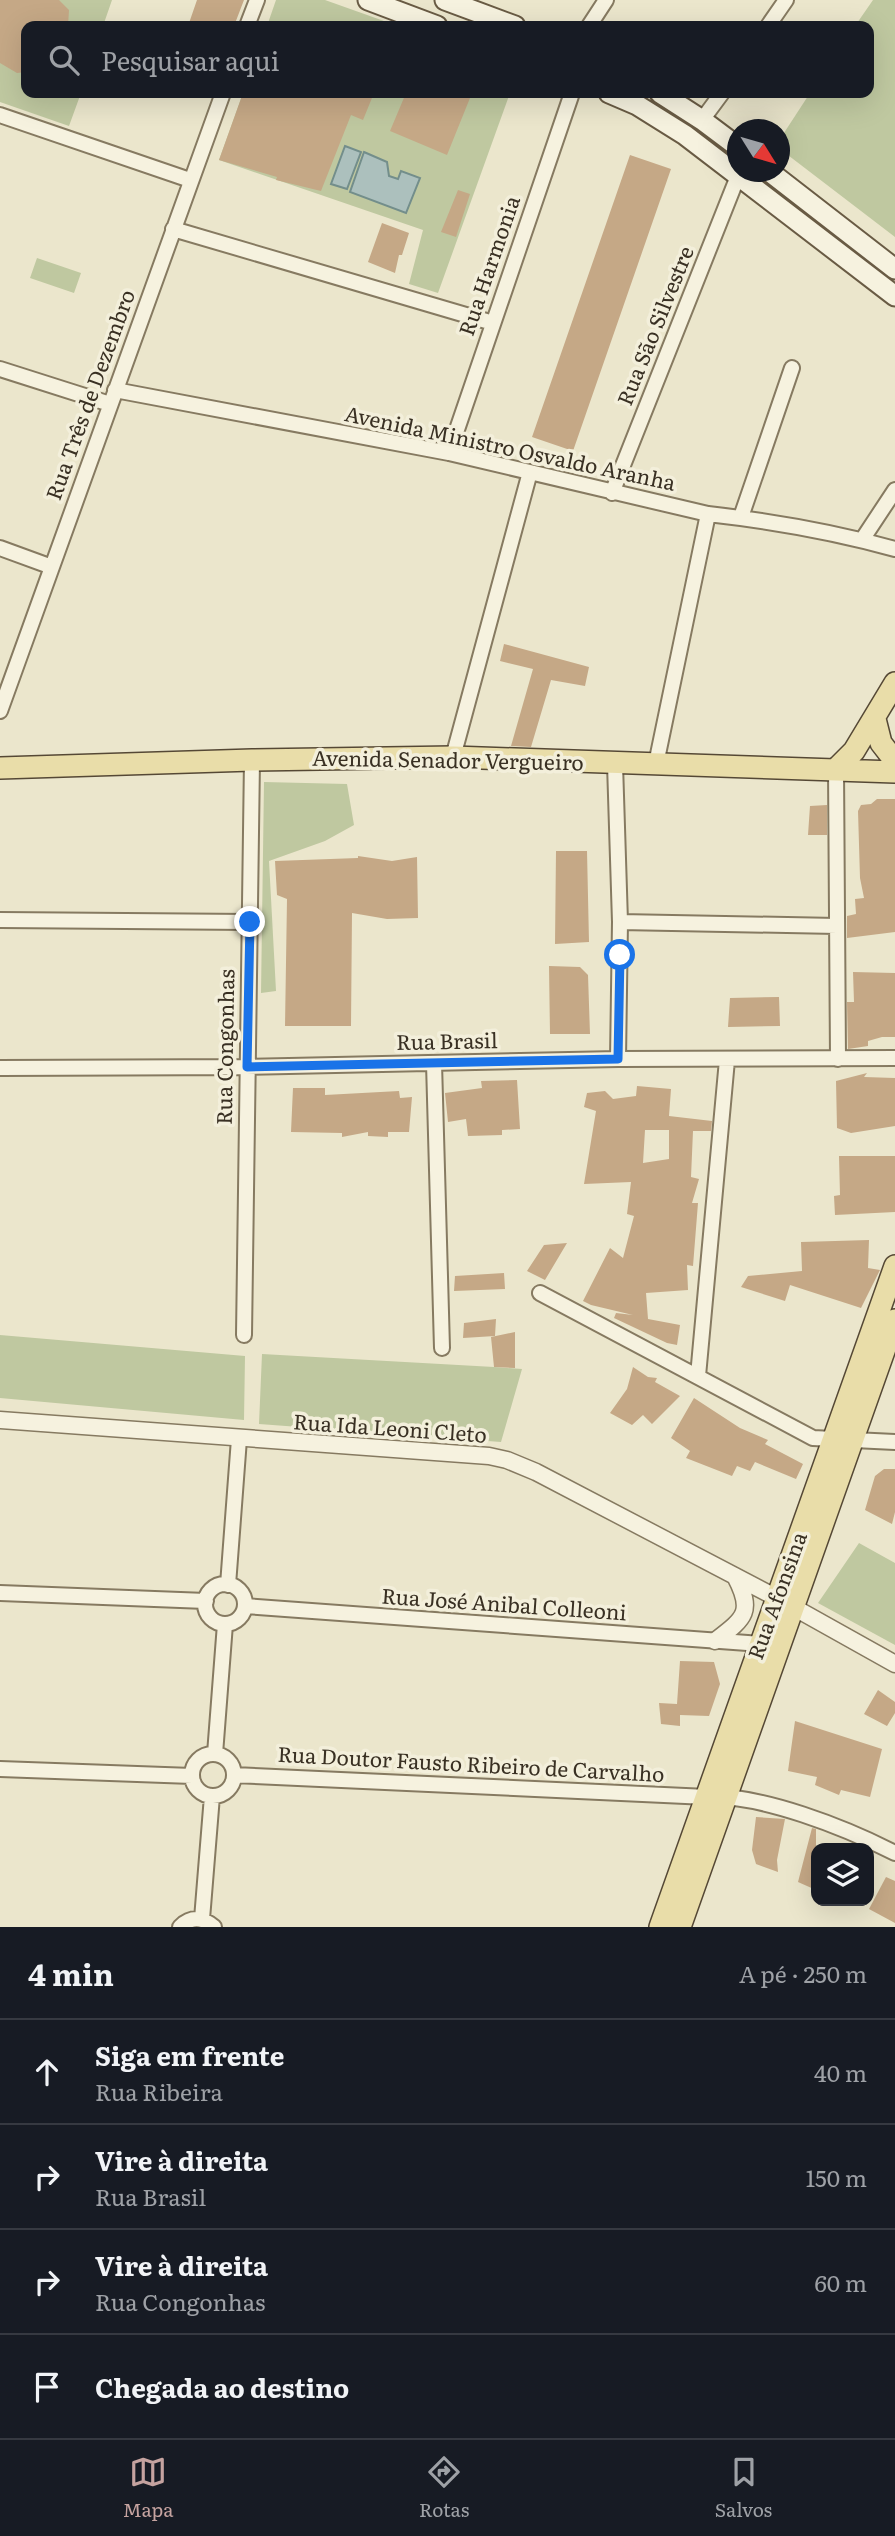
<!DOCTYPE html>
<html lang="pt">
<meta charset="utf-8">
<style>
body{margin:0;font-family:Literata,serif;background:#242831;color:#f1f3f6}
.controls{position:absolute;right:21px;bottom:21px;display:grid;overflow:hidden;border-radius:14px;box-shadow:0 7px 28px #0002}
.controls button{width:63px;height:63px;display:grid;place-items:center;padding:0;border:0;border-bottom:2px solid #363941;background:#171b24;color:#f1f3f6;font:35px sans-serif}
.compass{position:absolute;left:727px;top:119px;width:63px;height:63px;border-radius:50%;background:#171b24;box-shadow:0 7px 28px #0002;rotate:127deg}
.stop{position:absolute;width:21px;height:21px;margin:-16px;border:5px solid #1a73e8;border-radius:50%;background:#fff}
.stop.end{background:#1a73e8;border-color:#fff;box-shadow:0 2px 7px #0008}
.list{margin:0;padding:0;list-style:none}
h2{display:flex;justify-content:space-between;align-items:center;height:91px;margin:0;padding:0 28px;font-size:30px}
h2 small{font-size:23px;font-weight:400;color:#9ea1a6}
.list li{display:grid;grid-template-columns:46px 1fr auto;gap:21px;align-items:center;box-sizing:border-box;height:105px;padding:0 28px;border-top:2px solid #363941}
.list b{display:block;font-size:26px;white-space:nowrap}
.list p{margin:0;font-size:23px;white-space:nowrap;color:#9ea1a6}
.list em{font-size:23px;font-style:normal;color:#9ea1a6}
.icon{flex:none;width:38px;height:38px;fill:none;stroke:currentColor;stroke-width:2;stroke-linecap:round;stroke-linejoin:round}
.map{position:relative;flex:none;width:895px;height:1927px;overflow:hidden}
.search{position:absolute;background:#171b24;box-shadow:0 7px 28px #0002;left:21px;right:21px;top:21px;height:77px;display:flex;align-items:center;gap:18px;box-sizing:border-box;padding:0 24px;border-radius:14px;color:#9ea1a6;font-size:26px}
.sheet{height:511px;background:#171b24}
nav{display:flex;justify-content:space-around;align-items:center;box-sizing:border-box;height:98px;border-top:2px solid #363941;background:#171b24;font-size:19px;color:#9ea1a6}
nav a{display:grid;justify-items:center;gap:4px}
nav .on{color:#c5a3a0}
.map>svg:first-child{display:block}
</style>
<div class="map">
<svg width="895" height="1927" viewBox="0 0 895 1927">
<rect width="100%" height="100%" fill="#ebe6cc"/>
<path fill="#bfc8a0" d="M 0,0 L 112,0 L 103,26 L 26,26 L 26,93 L 81,93 L 69,126 L 0,102 Z
M 276,0 L 325,0 L 398,26 L 267,26 Z
M 873,0 L 895,0 L 895,237 L 780,149 L 780,139 L 810,93 L 869,93 L 869,26 L 855,26 Z
M 243,93 L 510,93 L 438,293 L 409,284 L 423,230 L 219,160 Z
M 37,258 L 81,273 L 74,293 L 30,278 Z
M 264,782 L 347,784 L 354,825 L 325,841 L 269,861 L 276,991 L 261,993 Z
M 0,1335 L 245,1356 L 244,1420 L 0,1398 Z
M 262,1354 L 494,1367 L 522,1369 L 501,1442 L 259,1424 Z
M 859,1543 L 895,1563 L 895,1645 L 818,1603 Z"/>
<path fill="#acc0bd" stroke="#738e8b" stroke-width="2" d="M 345,146 L 361,152 L 347,189 L 331,184 Z
M 364,152 L 387,162 L 389,176 L 398,179 L 401,171 L 420,178 L 406,213 L 350,192 Z"/>
<path fill="#c5a886" fill-rule="evenodd" d="M 0,0 L 59,0 L 69,10 L 68,26 L 26,26 L 26,72 L 17,73 L 0,63 Z
M 197,0 L 244,0 L 234,26 L 188,26 Z
M 243,93 L 374,93 L 363,120 L 351,115 L 321,191 L 276,180 L 277,177 L 219,160 Z
M 406,93 L 472,93 L 447,155 L 390,131 Z
M 630,155 L 671,169 L 573,451 L 532,437 Z
M 458,190 L 470,194 L 456,237 L 441,232 Z
M 382,223 L 409,233 L 402,255 L 399,255 L 395,273 L 368,262 Z
M 504,644 L 589,667 L 585,686 L 551,680 L 531,747 L 511,746 L 533,669 L 500,661 Z
M 877,799 L 895,799 L 895,932 L 847,938 L 847,916 L 856,914 L 855,899 L 864,898 L 860,878 L 858,811 L 861,805 L 871,804 Z
M 827,805 L 827,835 L 808,835 L 810,806 Z
M 556,851 L 587,851 L 589,942 L 555,944 Z
M 358,856 L 392,861 L 417,857 L 418,918 L 387,919 L 352,913 L 351,1026 L 285,1026 L 287,899 L 277,895 L 275,861 L 358,858 Z
M 549,966 L 580,967 L 588,975 L 590,1034 L 550,1034 Z
M 853,972 L 895,973 L 895,1037 L 882,1037 L 868,1041 L 868,1046 L 848,1049 L 847,1002 L 854,1002 Z
M 779,997 L 780,1026 L 728,1027 L 730,998 Z
M 867,1073 L 864,1077 L 895,1078 L 895,1126 L 851,1133 L 837,1128 L 836,1081 Z
M 517,1080 L 520,1129 L 502,1130 L 502,1135 L 468,1136 L 466,1119 L 448,1122 L 445,1093 L 482,1088 L 481,1081 Z
M 637,1086 L 671,1089 L 669,1116 L 712,1121 L 711,1131 L 693,1131 L 691,1177 L 699,1179 L 692,1203 L 698,1203 L 693,1266 L 687,1265 L 688,1290 L 646,1293 L 648,1319 L 680,1325 L 677,1345 L 667,1343 L 614,1318 L 616,1313 L 633,1315 L 591,1305 L 583,1301 L 610,1248 L 623,1258 L 634,1216 L 627,1214 L 631,1182 L 584,1184 L 596,1111 L 584,1107 L 587,1093 L 605,1091 L 613,1099 L 636,1096 ZM 645,1130 L 669,1130 L 669,1159 L 643,1163 Z
M 293,1088 L 325,1088 L 325,1095 L 399,1091 L 400,1098 L 412,1097 L 409,1132 L 388,1132 L 388,1137 L 368,1136 L 368,1132 L 342,1137 L 342,1133 L 291,1132 Z
M 839,1156 L 895,1156 L 895,1212 L 835,1215 L 834,1196 L 840,1195 Z
M 869,1240 L 868,1268 L 880,1270 L 861,1308 L 790,1285 L 785,1301 L 741,1287 L 748,1276 L 802,1271 L 801,1242 Z
M 567,1243 L 545,1280 L 527,1271 L 544,1245 Z
M 504,1273 L 505,1289 L 454,1291 L 455,1276 Z
M 496,1319 L 495,1336 L 463,1338 L 464,1323 Z
M 515,1332 L 515,1368 L 494,1367 L 491,1337 Z
M 633,1367 L 648,1377 L 657,1378 L 655,1382 L 680,1396 L 652,1424 L 643,1415 L 632,1425 L 610,1413 L 627,1389 Z
M 694,1398 L 740,1428 L 768,1440 L 765,1444 L 803,1464 L 796,1479 L 755,1462 L 750,1471 L 737,1466 L 732,1476 L 686,1458 L 690,1451 L 671,1438 Z
M 884,1469 L 895,1469 L 895,1512 L 892,1524 L 865,1510 L 875,1476 Z
M 680,1661 L 714,1662 L 720,1684 L 709,1716 L 680,1715 L 680,1726 L 661,1724 L 659,1703 L 677,1704 Z
M 878,1690 L 895,1702 L 895,1713 L 887,1726 L 864,1714 Z
M 795,1721 L 882,1749 L 870,1797 L 841,1790 L 839,1795 L 815,1785 L 817,1777 L 788,1771 Z
M 756,1817 L 785,1819 L 777,1860 L 778,1872 L 756,1864 L 752,1850 Z
M 812,1828 L 816,1829 L 816,1890 L 798,1882 Z
M 886,1877 L 895,1881 L 895,1923 L 869,1909 Z"/>
<g fill="none" stroke-linecap="round" stroke-linejoin="round">
<defs>
<path id="minor" d="M 247,26 L 257,0
M 589,26 L 606,0
M 768,26 L 786,0
M 0,115 L 190,180
M 702,120 L 722,93
M 173,229 L 493,323
M 0,369 L 110,404
M 115,390 L 449,453 L 708,514 C 770,521 834,532 895,549
M 449,453 L 572,93
M 612,493 L 738,176
M 741,517 L 792,368
M 862,540 L 895,490
M 0,548 L 52,567
M 0,711 L 223,93
M 453,757 L 530,472
M 615,764 L 620,922 L 618,1059
M 656,764 L 708,514
M 836,769 L 838,1059
M 0,920 L 250,922
M 620,922 L 837,926
M 434,1063 L 442,1348
M 0,1068 L 247,1067 L 618,1059 L 895,1058
M 540,1293 L 813,1438 L 895,1442
M 244,1335 L 252,760
M 698,1376 L 727,1060
M205 1604a20 20 0 1 1 40 0a20 20 0 1 1-40 0Z
M 228,1585 L 239,1439
M 0,1593 L 206,1601
M 245,1606 L 761,1644
M 215,1754 L 225,1624
M192 1775a21 21 0 1 1 42 0a21 21 0 1 1-42 0Z
M 0,1769 L 192,1776
M 234,1775 L 707,1797 C 761,1794 846,1828 895,1853
M 202,1919 L 212,1796
M 180,1927 C 191,1916 203,1917 214,1927"/>
<path id="tertiary" d="M 0,1420 L 489,1456 L 507,1460 L 536,1472 L 777,1598 L 895,1664
M 715,1641 C 745,1618 754,1612 735,1576"/>
<path id="secondary" d="M 368,0 L 437,26
M 445,0 L 515,26
M 609,93 L 637,105 L 685,135 L 895,296
M 660,93 L 702,120 L 738,147
M 770,172 L 895,269"/>
<path id="primary" d="M 875,719 L 881,743 L 895,761
M 0,768 L 252,760 L 453,757 L 895,772
M 836,769 L 854,751 L 895,683
M 660,1927 L 895,1266
M 680,1927 L 895,1320"/>
</defs>
<use href="#minor" stroke="#867a61" stroke-width="18"/>
<use href="#tertiary" stroke="#867a61" stroke-width="19"/>
<use href="#secondary" stroke="#695b44" stroke-width="23"/>
<use href="#primary" stroke="#554835" stroke-width="24"/>
<use href="#minor" stroke="#f6f2df" stroke-width="14"/>
<use href="#tertiary" stroke="#f6f2df" stroke-width="16"/>
<use href="#secondary" stroke="#f6f2df" stroke-width="19"/>
<use href="#primary" stroke="#e9dda9" stroke-width="21"/>
</g>
<g fill="none" stroke-linecap="round" stroke-linejoin="round">
<path stroke="#1a73e8" stroke-width="9" d="M 250,922 L 247,1067 L 618,1059 L 620,955"/>
</g>
<g text-anchor="middle" stroke-width="7" stroke-linejoin="round" paint-order="stroke">
<g font-size="21" fill="#393023" stroke="#f3efdb">
<text transform="translate(490 266) rotate(-71)" y="7">Rua Harmonia</text>
<text transform="translate(656 326) rotate(-68)" y="7">Rua São Silvestre</text>
<text transform="translate(91 395) rotate(-70)" y="7">Rua Três de Dezembro</text>
<text transform="translate(510 449) rotate(12)" y="7">Avenida Ministro Osvaldo Aranha</text>
<text transform="translate(448 761) rotate(1)" y="7">Avenida Senador Vergueiro</text>
<text transform="translate(447 1042) rotate(-1)" y="7">Rua Brasil</text>
<text transform="translate(226 1047) rotate(-89)" y="7">Rua Congonhas</text>
<text transform="translate(390 1429) rotate(4)" y="7">Rua Ida Leoni Cleto</text>
<text transform="translate(778 1596) rotate(-70)" y="7">Rua Afonsina</text>
<text transform="translate(504 1605) rotate(4)" y="7">Rua José Anibal Colleoni</text>
<text transform="translate(471 1765) rotate(3)" y="7">Rua Doutor Fausto Ribeiro de Carvalho</text>
</g>
</g>
</svg>
<div class="controls">
<button><svg class="icon" aria-label="layers" viewBox="0 0 24 24"><path d="M12 4l9 5-9 5-9-5zM3 14l9 5 9-5"/></svg></button>
</div>
<svg class="compass" viewBox="-18 -18 36 36"><path d="M0-13l5 13h-10z" fill="#e53935"/><path d="M0 13l5-13h-10z" fill="#9ea1a6"/></svg>
<div class="stop" style="left:620px;top:955px"></div>
<div class="stop end" style="left:250px;top:922px"></div>
<div class="search"><svg class="icon" aria-label="search" viewBox="0 0 24 24"><circle cx="10" cy="10" r="6"/><path d="M15 15l6 6"/></svg>Pesquisar aqui</div>
</div>
<section class="sheet">
<h2>4 min<small>A pé · 250 m</small></h2>
<ul class="list">
<li><svg class="icon" aria-label="ahead" viewBox="0 0 24 24"><path d="M12 20V5M6 11l6-6 6 6"/></svg><div><b>Siga em frente</b><p>Rua Ribeira</p></div><em>40 m</em></li>
<li><svg class="icon" aria-label="right" viewBox="0 0 24 24"><path d="M7 20v-9h11M14 6l5 5-5 5"/></svg><div><b>Vire à direita</b><p>Rua Brasil</p></div><em>150 m</em></li>
<li><svg class="icon" aria-label="right" viewBox="0 0 24 24"><path d="M7 20v-9h11M14 6l5 5-5 5"/></svg><div><b>Vire à direita</b><p>Rua Congonhas</p></div><em>60 m</em></li>
<li><svg class="icon" aria-label="arrive" viewBox="0 0 24 24"><path d="M6 21V4h12l-3 4 3 4H6"/></svg><div><b>Chegada ao destino</b></div></li>
</ul>
</section>
<nav>
<a class="on"><svg class="icon" aria-label="map" viewBox="0 0 24 24"><path d="M3 6l6-2 6 2 6-2v14l-6 2-6-2-6 2zM9 4v14M15 6v14"/></svg>Mapa</a>
<a><svg class="icon" aria-label="directions" viewBox="0 0 24 24"><path d="M12 3l9 9-9 9-9-9zM9 14v-3h6M13 9l2 2-2 2"/></svg>Rotas</a>
<a><svg class="icon" aria-label="saved" viewBox="0 0 24 24"><path d="M7 4h10v16l-5-4-5 4z"/></svg>Salvos</a>
</nav>
